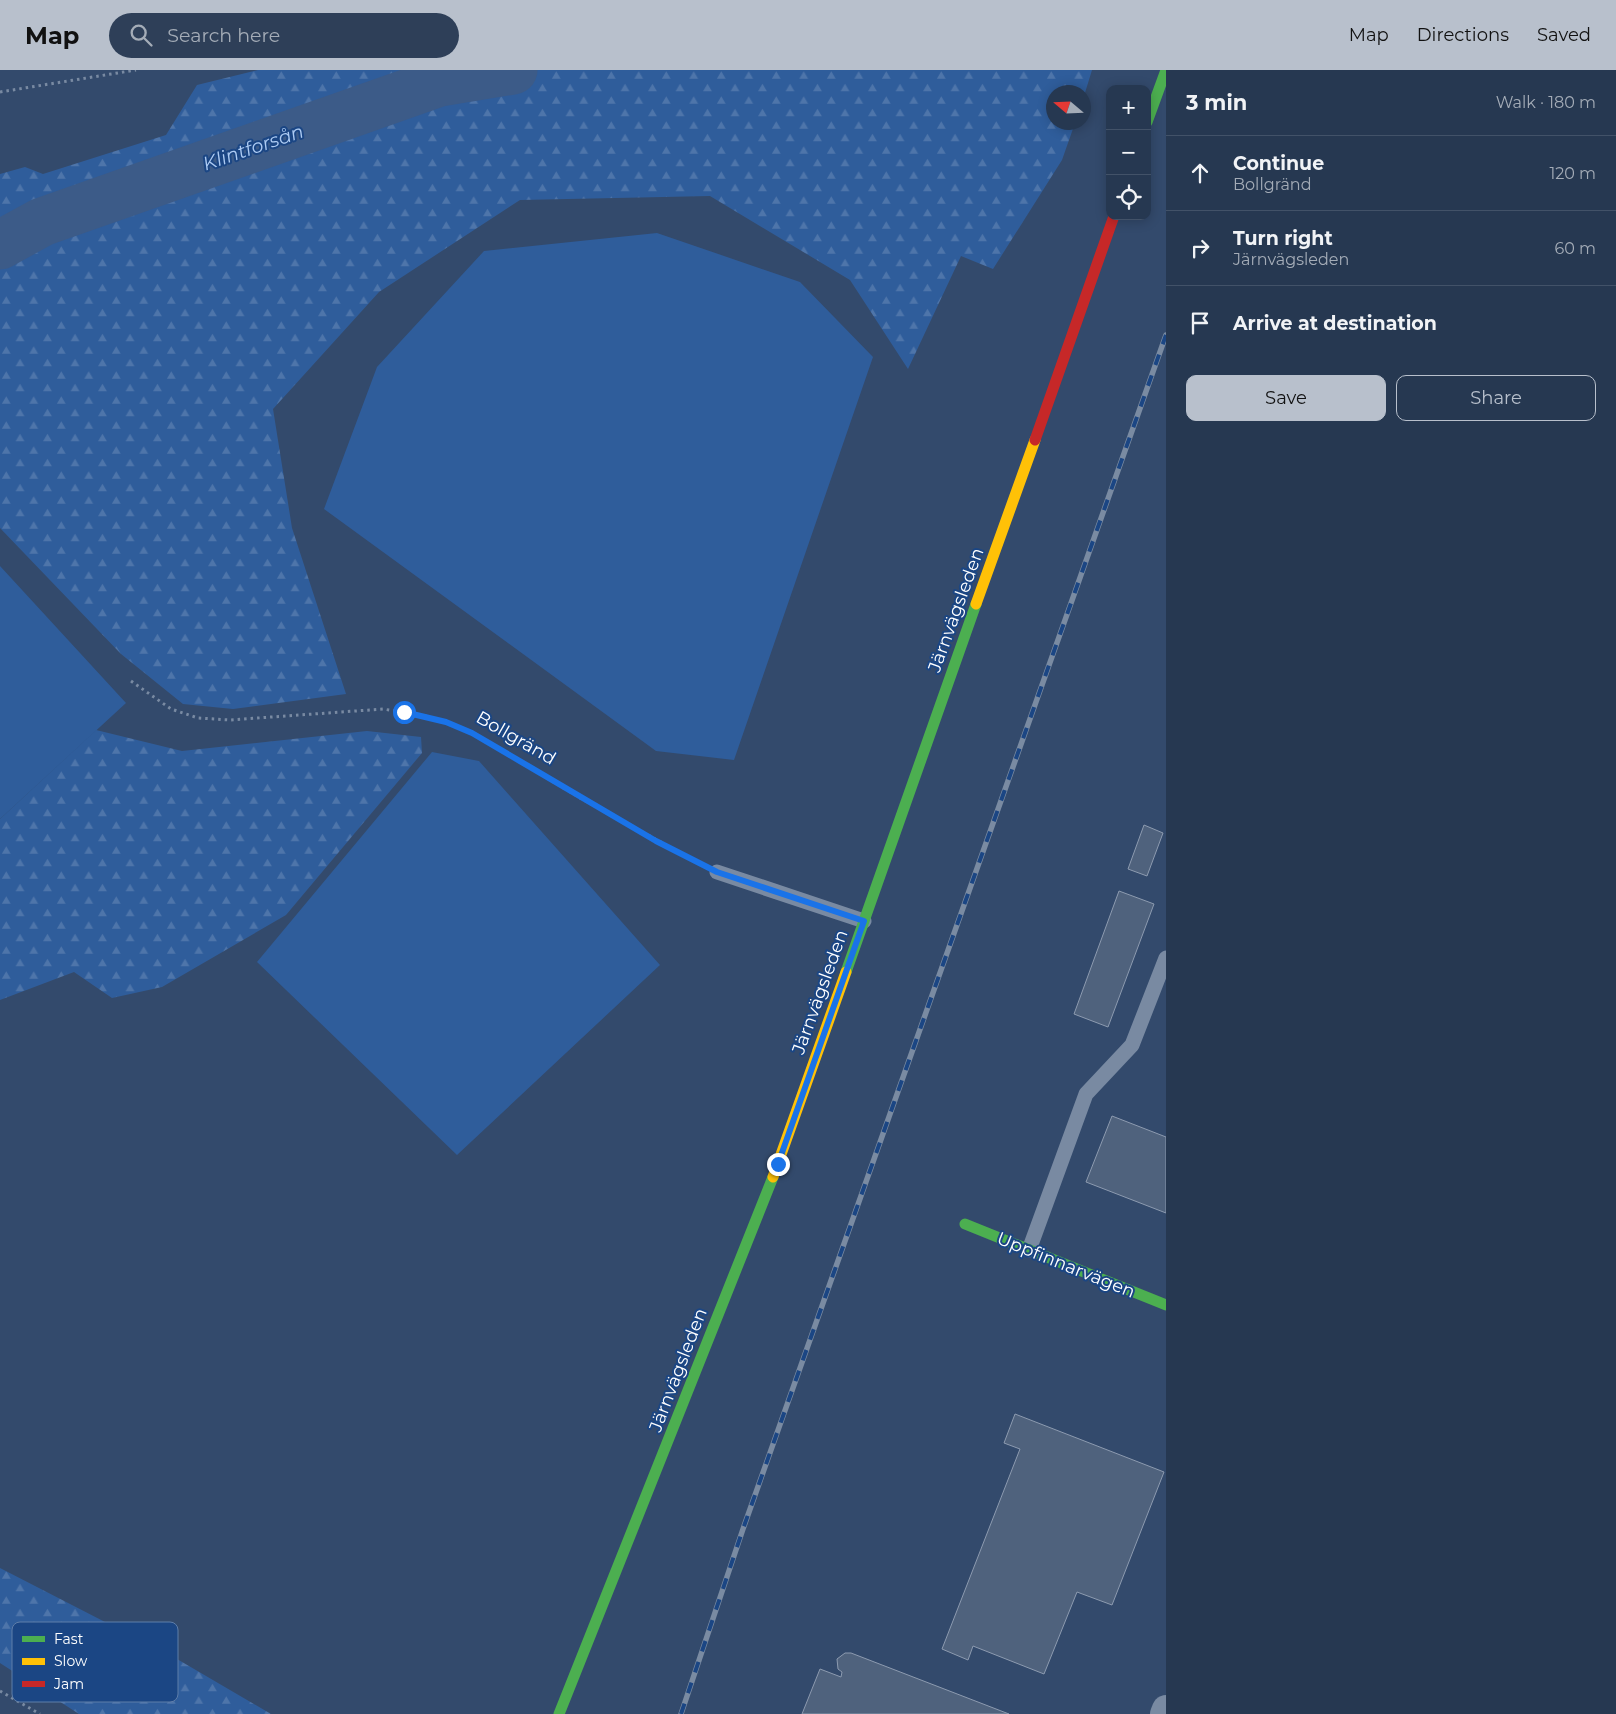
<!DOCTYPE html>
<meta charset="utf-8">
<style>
body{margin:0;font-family:Montserrat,sans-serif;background:#2e3f58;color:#f1f3f6}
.controls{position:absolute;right:15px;top:15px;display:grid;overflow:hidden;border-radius:10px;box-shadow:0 2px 12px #0003}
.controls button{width:45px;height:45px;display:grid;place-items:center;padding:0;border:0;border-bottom:1px solid #425268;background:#263851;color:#f1f3f6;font:25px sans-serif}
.compass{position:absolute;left:1046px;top:15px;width:45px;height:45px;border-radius:50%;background:#263851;box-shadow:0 2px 12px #0003;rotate:289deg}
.stop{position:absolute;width:15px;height:15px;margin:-11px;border:4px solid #1a73e8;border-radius:50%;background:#fff}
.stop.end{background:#1a73e8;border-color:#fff;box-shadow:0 1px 5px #0008}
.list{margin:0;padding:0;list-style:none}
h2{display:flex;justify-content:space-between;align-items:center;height:65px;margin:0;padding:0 20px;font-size:21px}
h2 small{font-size:16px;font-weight:400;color:#a4acb7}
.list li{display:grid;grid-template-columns:32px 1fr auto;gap:15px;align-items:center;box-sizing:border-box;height:75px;padding:0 20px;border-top:1px solid #425268}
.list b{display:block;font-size:19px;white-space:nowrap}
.list p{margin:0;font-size:16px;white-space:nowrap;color:#a4acb7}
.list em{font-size:16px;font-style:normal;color:#a4acb7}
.actions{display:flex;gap:10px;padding:15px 20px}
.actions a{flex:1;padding:11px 0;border:1px solid #b8c0cc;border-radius:10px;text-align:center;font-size:18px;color:#b8c0cc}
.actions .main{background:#b8c0cc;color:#111}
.icon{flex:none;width:28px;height:28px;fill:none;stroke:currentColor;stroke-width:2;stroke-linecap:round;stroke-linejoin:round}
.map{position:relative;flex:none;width:1166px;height:1644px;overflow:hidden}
header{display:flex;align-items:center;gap:30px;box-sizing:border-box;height:70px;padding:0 25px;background:#b8c0cc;color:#111}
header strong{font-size:24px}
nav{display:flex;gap:28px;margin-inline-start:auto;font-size:18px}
.search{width:350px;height:45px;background:#2e3f58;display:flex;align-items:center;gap:12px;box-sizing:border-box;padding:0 18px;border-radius:28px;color:#a4acb7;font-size:19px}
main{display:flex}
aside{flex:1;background:#263851}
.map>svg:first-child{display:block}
</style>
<header>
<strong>Map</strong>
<div class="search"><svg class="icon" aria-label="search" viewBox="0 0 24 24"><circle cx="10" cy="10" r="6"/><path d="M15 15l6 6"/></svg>Search here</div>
<nav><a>Map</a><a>Directions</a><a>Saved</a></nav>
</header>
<main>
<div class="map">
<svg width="1166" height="1644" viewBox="0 0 1166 1644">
<defs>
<pattern id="forest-firs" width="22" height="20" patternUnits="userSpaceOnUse" patternTransform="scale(1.25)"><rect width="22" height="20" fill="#2f5d9b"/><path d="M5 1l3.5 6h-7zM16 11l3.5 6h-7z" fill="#4e75aa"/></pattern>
</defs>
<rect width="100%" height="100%" fill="#334a6c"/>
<path fill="url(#forest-firs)" d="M 258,0 L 1092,0 L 1084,26 L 1084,22 L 1054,22 L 1054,52 L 1075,53 L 1062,90 L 993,199 L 961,186 L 908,299 L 850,210 L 710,126 L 520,130 L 379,222 L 273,339 L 292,458 L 346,624 L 233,639 L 183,634 L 121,584 L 0,458 L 0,104 L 25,97 L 43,104 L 166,65 L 197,15 Z
M 96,660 L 182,681 L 367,661 L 421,667 L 422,683 L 286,845 L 162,917 L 112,928 L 74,902 L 0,930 L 0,749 Z
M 0,1498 L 177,1589 L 271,1644 L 79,1644 L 0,1593 Z"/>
<path fill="#2f5d9b" d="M 657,163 L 800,212 L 873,287 L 734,690 L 656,681 L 324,439 L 377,297 L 484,181 Z
M 0,496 L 126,633 L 0,749 Z
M 432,682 L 479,691 L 660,895 L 457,1085 L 257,892 Z"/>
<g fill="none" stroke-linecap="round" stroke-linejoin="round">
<path stroke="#3c5b88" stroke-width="49" d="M 0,175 L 42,152 L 440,12 L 513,0"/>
</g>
<path fill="#4f627d" stroke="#8d9bb0" d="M 1144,755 L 1163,763 L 1147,806 L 1128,799 Z
M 1119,821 L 1154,834 L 1108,957 L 1074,944 Z
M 1112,1046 L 1166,1067 L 1166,1143 L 1086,1112 Z
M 1015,1344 L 1164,1402 L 1112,1535 L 1077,1522 L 1044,1604 L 973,1576 L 968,1590 L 942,1579 L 1020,1379 L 1004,1373 Z
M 845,1583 L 851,1583 L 1009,1644 L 802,1644 L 820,1599 L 841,1607 L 842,1602 L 838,1599 L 837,1589 Z"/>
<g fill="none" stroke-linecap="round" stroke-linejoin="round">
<path stroke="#798aa2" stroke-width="3" stroke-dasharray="2.5 4" stroke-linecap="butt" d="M 0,22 L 136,0
M 131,611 L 171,639 L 198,648 L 230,650 L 383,639 L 425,646 L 446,652 L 472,663 L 582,729 L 699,793
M 0,1621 L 40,1644"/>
<path stroke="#798aa2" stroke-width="15" d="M 717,802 L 864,851
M 1029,1180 L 1086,1024 L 1132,975 L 1166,888"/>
<path stroke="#798aa2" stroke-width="28" d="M 1164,1644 L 1166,1639"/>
<path stroke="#4caf50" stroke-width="11" d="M 1147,52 L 1166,0
M 846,902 L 976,534
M 965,1154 L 1166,1235
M 559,1644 L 773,1107"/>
<path stroke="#ffc107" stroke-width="11" d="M 976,534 L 1035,370
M 773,1107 L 846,902"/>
<path stroke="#c62828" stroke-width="11" d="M 1035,370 L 1114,146"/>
<defs>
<path id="rail" d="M 681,1644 L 743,1459 L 1166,265"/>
</defs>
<use href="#rail" stroke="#7a8ba2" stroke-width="5.5"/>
<use href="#rail" stroke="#1b4684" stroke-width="4" stroke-dasharray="11" stroke-linecap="butt"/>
</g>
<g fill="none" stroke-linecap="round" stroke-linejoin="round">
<path stroke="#1a73e8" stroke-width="6" d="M 404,642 L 446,652 L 472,663 L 656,771 L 717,802 L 864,851 L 778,1094"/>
</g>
<g text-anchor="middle" stroke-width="4" stroke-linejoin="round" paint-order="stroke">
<g font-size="18" fill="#fff" stroke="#1b4684">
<text transform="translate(956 540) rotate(-70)" y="6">Järnvägsleden</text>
<text transform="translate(516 668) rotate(30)" y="6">Bollgränd</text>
<text transform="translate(820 922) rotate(-70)" y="6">Järnvägsleden</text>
<text transform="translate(1066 1195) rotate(22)" y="6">Uppfinnarvägen</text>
<text transform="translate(678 1300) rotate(-69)" y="6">Järnvägsleden</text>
</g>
<g font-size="19" font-style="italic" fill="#adcbf3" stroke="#1b4684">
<text transform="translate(253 77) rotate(-19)" y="7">Klintforsån</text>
</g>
</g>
<rect x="12" y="1552" width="166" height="80" rx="8" fill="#1b4684" stroke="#5f7ea9" stroke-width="1"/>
<rect x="22" y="1566" width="23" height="6" fill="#4caf50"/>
<rect x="22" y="1588" width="23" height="7" fill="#ffc107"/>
<rect x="22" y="1611" width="23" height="6" fill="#c62828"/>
<g font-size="14" fill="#fff">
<text x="54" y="1574">Fast</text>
<text x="54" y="1596">Slow</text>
<text x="54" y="1619">Jam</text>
</g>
</svg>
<div class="controls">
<button>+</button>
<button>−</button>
<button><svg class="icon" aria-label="locate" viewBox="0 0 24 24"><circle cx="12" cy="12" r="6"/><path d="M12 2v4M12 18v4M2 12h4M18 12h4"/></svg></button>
</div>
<svg class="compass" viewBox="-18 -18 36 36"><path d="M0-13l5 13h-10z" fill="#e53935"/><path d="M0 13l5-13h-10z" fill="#a4acb7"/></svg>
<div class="stop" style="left:404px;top:642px"></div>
<div class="stop end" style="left:778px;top:1094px"></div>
</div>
<aside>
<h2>3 min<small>Walk · 180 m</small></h2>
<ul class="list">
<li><svg class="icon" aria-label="ahead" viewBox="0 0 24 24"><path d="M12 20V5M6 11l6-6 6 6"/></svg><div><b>Continue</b><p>Bollgränd</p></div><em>120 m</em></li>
<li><svg class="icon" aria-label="right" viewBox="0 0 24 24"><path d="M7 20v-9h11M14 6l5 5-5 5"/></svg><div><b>Turn right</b><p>Järnvägsleden</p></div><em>60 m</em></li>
<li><svg class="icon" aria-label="arrive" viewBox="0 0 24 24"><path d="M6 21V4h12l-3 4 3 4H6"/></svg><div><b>Arrive at destination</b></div></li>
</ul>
<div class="actions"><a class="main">Save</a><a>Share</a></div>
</aside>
</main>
